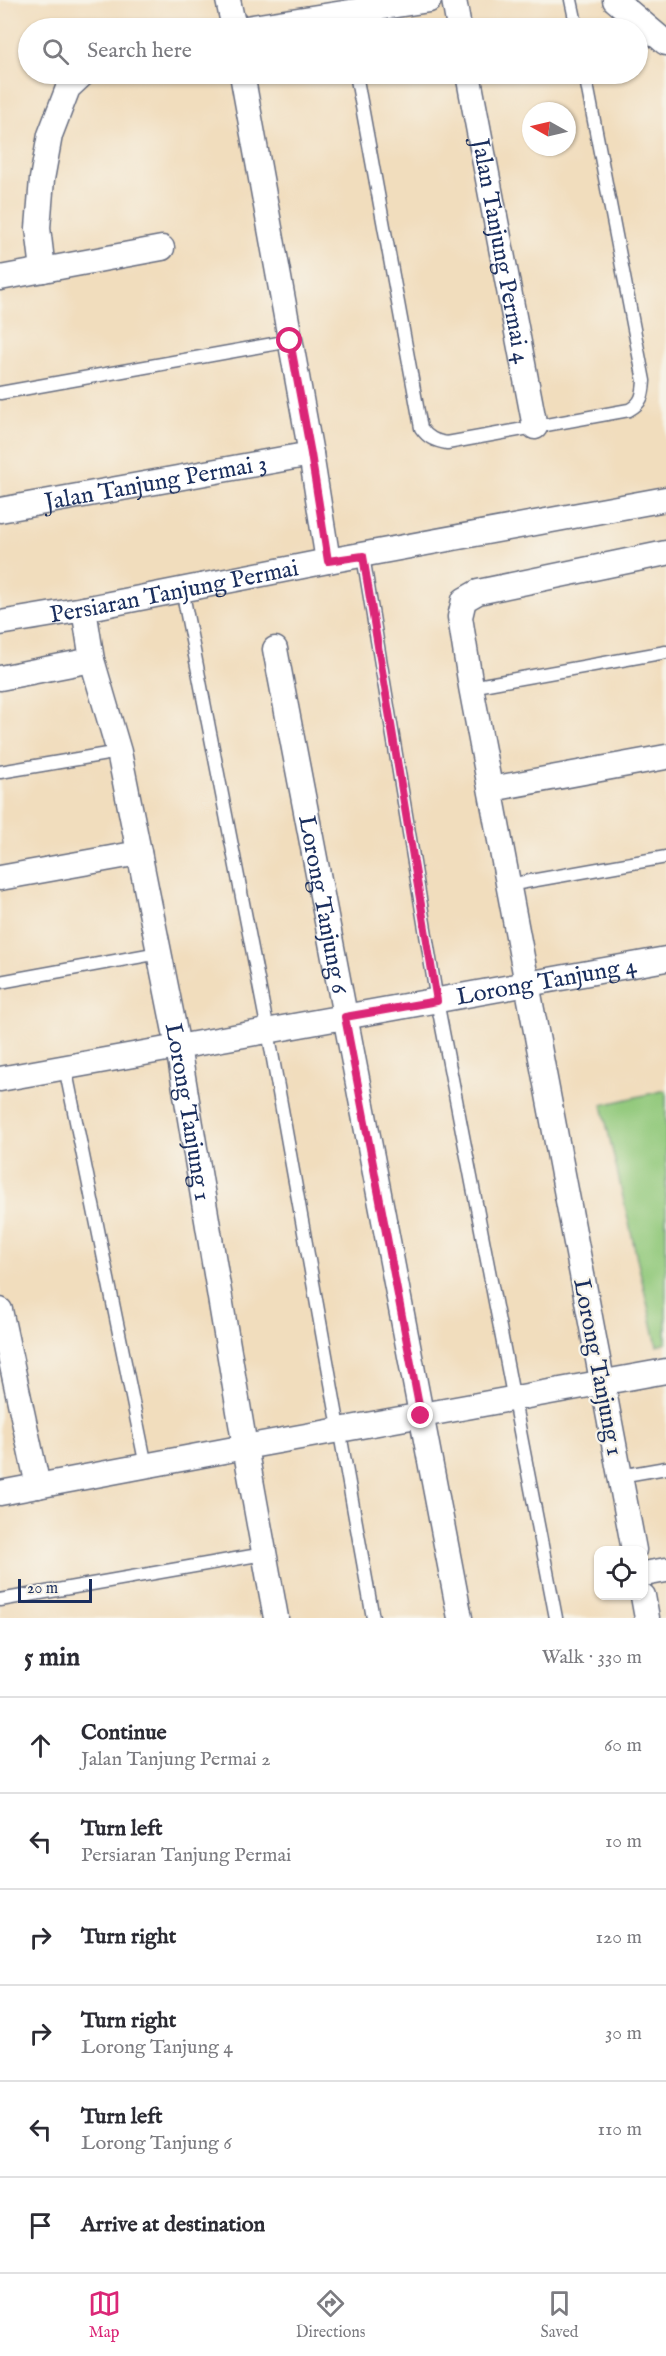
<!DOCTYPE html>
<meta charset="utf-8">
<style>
body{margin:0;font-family:"IM FELL English",serif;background:#f7f7f7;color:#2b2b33}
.controls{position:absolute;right:18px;bottom:18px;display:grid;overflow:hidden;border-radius:12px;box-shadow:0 2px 4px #0004}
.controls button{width:54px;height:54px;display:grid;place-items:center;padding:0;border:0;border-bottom:2px solid #e1e1e2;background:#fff;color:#2b2b33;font:30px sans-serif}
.compass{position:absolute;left:522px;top:102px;width:54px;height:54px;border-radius:50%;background:#fff;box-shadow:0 2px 4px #0004;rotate:278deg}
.scale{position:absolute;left:18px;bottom:15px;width:74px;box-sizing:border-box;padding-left:6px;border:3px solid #1b2f5e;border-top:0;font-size:16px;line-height:21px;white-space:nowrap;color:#1b2f5e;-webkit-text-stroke:4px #f7f3e8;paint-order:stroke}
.stop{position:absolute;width:18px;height:18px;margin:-14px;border:4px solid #db2777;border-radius:50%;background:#fff}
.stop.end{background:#db2777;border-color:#fff;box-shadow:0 2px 6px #0008}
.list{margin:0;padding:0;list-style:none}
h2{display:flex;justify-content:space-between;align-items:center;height:78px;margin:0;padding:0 24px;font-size:26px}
h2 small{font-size:20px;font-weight:400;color:#7c7c81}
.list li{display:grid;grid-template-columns:39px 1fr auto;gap:18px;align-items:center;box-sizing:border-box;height:96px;padding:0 24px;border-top:2px solid #e1e1e2}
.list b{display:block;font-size:22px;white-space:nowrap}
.list p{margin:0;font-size:20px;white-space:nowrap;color:#7c7c81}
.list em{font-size:20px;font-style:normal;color:#7c7c81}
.icon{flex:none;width:33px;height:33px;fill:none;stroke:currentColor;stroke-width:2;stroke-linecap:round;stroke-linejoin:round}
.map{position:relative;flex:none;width:666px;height:1618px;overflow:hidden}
.search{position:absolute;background:#fff;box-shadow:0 2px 4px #0004;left:18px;right:18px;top:18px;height:66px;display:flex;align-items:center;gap:15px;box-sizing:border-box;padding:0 21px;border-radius:33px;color:#7c7c81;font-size:22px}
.sheet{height:654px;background:#fff}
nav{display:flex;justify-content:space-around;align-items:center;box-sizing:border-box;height:84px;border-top:2px solid #e1e1e2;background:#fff;font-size:16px;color:#7c7c81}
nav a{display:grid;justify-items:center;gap:3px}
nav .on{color:#db2777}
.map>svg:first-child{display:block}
</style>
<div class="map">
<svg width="666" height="1618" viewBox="0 0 666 1618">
<rect width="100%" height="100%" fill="#f7f3e8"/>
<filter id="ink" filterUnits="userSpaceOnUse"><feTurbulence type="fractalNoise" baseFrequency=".0167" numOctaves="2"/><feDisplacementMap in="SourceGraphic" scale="12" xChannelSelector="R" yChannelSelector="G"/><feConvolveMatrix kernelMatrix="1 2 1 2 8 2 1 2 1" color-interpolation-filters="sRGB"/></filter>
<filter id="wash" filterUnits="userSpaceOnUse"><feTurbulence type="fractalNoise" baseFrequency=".008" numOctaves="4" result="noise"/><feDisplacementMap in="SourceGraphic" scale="24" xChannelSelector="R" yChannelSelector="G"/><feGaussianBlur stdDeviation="1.35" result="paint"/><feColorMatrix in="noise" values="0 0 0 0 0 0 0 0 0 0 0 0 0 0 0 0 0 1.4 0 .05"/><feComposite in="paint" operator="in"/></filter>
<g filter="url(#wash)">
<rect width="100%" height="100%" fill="#f1ddbd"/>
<path fill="#92c97c" stroke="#567c6d" stroke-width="1.5" d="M 666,1090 L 666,1343 L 657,1346 L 602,1105 Z"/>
</g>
<g filter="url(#ink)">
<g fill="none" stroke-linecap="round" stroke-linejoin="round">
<defs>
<path id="service" d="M 571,0 L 577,28
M 356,74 L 421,428 C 428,438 435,441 447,443 L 629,410 C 642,403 643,395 644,381 L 585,74
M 0,393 L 290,341
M 363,556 L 437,1001 L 556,1618
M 182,589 L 268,1031 L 373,1618
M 471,687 L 666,652
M 0,772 L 119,752
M 508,885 L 666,857
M 0,982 L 159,953
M 65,1067 L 146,1466
M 620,1476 L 666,1468
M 0,1600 L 264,1554"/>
<g id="minor">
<path d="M 228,0 L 234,28"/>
<path d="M 454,0 L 459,28"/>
<path d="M 615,0 L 666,43"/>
<path d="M 246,28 L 429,0"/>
<path d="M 242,74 L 311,454 L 328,561"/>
<path id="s1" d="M 468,74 L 535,427"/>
<path d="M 43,270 L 38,228 L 42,179 L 50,135 L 68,88 L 83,74"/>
<path d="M 0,278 L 162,248"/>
<path id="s2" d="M 0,510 L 311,454"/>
<path id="s3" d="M 84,609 L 92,660 L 119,752 L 178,1047 L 245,1447 L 276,1618"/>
<path id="s4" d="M 0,623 L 84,609 L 328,561 L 666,499"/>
<path id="s5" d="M 275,649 L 460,1618"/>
<path d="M 0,678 L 92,660"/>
<path d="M 491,789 L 666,757"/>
<path d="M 0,878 L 139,853"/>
<path id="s6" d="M 0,1079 L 666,959"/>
<path d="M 0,1310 L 38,1486"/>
<path d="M 0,1493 L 245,1447 L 666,1371"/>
<path d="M 634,1550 L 471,687 L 460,617 L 464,600 L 478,592 L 666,553"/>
<path d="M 644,1574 L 666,1570"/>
<path d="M 643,1596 L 647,1618"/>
</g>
</defs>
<use href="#service" stroke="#666c7f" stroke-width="15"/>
<use href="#minor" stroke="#666c7f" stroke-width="27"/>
<use href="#service" stroke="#fff" stroke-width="12"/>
<use href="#minor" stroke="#fff" stroke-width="24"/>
</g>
</g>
<g fill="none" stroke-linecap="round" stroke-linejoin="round" filter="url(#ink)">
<path stroke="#db2777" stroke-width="8" d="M 290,341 L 311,454 L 328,561 L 363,556 L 437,1001 L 345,1017 L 421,1416"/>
</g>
<g text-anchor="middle" stroke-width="4.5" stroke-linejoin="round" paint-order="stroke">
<g font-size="24" fill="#1b2f5e" stroke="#f7f3e8">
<text dy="8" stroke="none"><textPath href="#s1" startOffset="180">Jalan Tanjung Permai 4</textPath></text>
<text dy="8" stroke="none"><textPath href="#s2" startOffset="158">Jalan Tanjung Permai 3</textPath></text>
<text dy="8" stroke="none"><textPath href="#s4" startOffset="177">Persiaran Tanjung Permai</textPath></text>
<text dy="8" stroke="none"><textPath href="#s5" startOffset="260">Lorong Tanjung 6</textPath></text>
<text dy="8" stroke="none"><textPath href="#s6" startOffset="555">Lorong Tanjung 4</textPath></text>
<text dy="8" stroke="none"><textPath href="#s3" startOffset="514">Lorong Tanjung 1</textPath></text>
<text transform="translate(599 1367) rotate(79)" y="8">Lorong Tanjung 1</text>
</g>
</g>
</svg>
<div class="controls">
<button><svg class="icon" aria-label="locate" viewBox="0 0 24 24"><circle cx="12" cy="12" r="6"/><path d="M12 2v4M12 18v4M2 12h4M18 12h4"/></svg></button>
</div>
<svg class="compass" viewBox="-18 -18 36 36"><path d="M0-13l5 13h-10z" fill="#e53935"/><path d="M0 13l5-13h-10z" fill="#7c7c81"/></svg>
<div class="scale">20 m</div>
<div class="stop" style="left:290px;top:341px"></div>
<div class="stop end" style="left:421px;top:1416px"></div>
<div class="search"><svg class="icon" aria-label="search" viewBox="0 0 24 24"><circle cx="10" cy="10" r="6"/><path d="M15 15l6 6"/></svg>Search here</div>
</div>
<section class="sheet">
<h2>5 min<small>Walk · 330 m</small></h2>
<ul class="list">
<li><svg class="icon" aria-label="ahead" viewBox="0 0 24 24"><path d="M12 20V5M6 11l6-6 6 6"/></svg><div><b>Continue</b><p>Jalan Tanjung Permai 2</p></div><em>60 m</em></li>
<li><svg class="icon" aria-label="left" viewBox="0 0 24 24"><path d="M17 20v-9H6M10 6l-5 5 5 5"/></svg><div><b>Turn left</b><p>Persiaran Tanjung Permai</p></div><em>10 m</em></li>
<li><svg class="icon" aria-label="right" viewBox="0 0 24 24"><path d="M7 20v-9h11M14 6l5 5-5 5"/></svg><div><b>Turn right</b></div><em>120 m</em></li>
<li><svg class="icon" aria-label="right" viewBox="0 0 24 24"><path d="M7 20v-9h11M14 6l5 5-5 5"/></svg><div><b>Turn right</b><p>Lorong Tanjung 4</p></div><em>30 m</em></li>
<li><svg class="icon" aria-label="left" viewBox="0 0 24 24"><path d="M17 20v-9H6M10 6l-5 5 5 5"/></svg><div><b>Turn left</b><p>Lorong Tanjung 6</p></div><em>110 m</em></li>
<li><svg class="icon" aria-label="arrive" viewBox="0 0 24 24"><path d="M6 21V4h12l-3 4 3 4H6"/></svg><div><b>Arrive at destination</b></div></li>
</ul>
</section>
<nav>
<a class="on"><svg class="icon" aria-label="map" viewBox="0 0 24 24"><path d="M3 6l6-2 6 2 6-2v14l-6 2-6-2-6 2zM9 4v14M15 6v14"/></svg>Map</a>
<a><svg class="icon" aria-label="directions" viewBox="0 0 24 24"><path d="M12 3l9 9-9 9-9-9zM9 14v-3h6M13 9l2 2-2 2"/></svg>Directions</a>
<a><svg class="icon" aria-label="saved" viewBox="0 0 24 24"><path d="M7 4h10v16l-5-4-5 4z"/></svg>Saved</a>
</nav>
